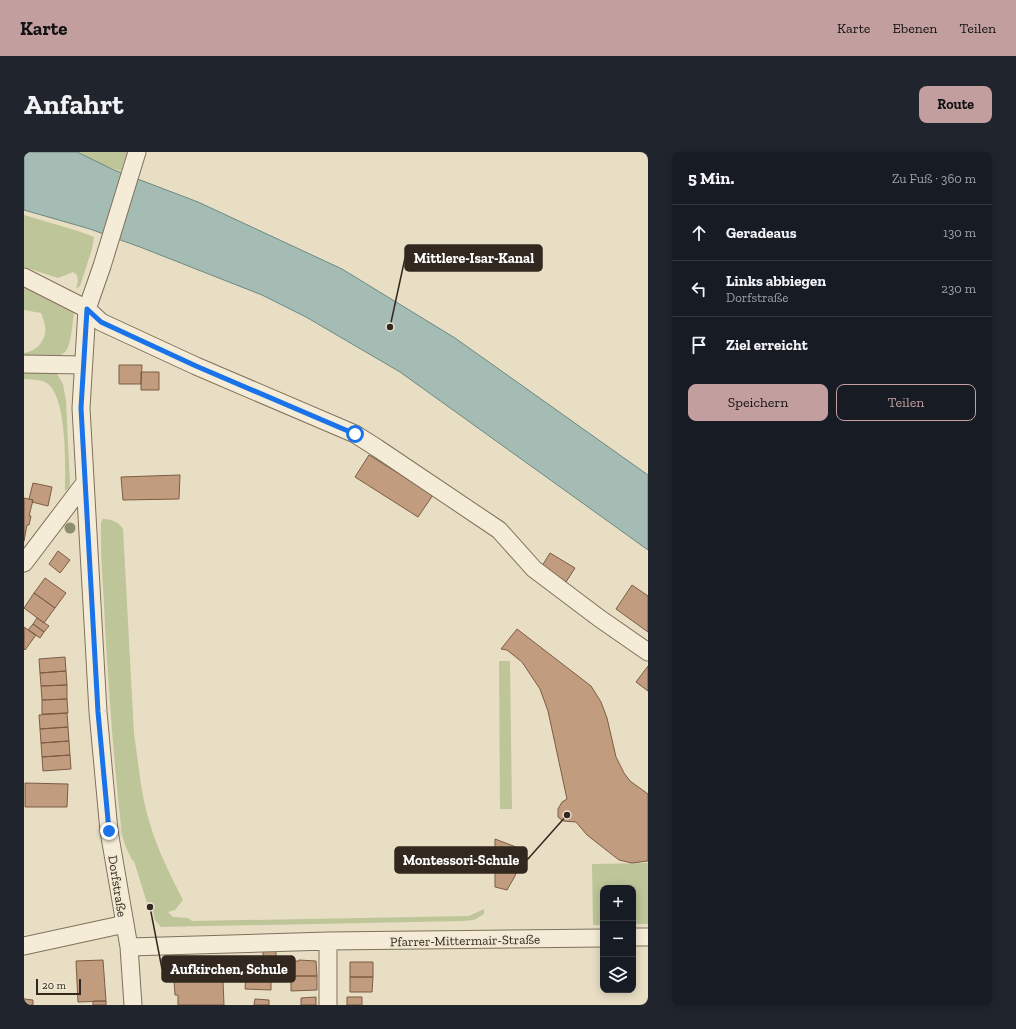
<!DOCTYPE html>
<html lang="de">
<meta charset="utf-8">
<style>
body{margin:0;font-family:"Zilla Slab",serif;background:#20242c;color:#f1f3f6}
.controls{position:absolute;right:12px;bottom:12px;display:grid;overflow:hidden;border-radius:8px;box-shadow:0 2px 10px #0003}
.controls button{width:36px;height:36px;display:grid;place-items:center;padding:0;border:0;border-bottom:1px solid #363941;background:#171b24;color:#f1f3f6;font:20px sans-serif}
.scale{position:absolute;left:12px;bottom:10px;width:45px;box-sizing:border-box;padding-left:4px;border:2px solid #32281f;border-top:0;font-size:11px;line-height:14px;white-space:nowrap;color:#32281f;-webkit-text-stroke:3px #f0e8d2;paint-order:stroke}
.stop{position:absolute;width:12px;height:12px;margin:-9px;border:3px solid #1a73e8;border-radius:50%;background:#fff}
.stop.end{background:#1a73e8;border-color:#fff;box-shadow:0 1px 4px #0008}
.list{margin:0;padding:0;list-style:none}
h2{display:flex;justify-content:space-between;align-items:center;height:52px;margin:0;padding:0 16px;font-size:17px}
h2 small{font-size:13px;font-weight:400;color:#9ea1a6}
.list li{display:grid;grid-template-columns:26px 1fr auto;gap:12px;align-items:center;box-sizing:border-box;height:56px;padding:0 16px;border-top:1px solid #363941}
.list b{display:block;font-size:15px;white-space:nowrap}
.list p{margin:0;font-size:13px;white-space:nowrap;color:#9ea1a6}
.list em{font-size:13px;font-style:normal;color:#9ea1a6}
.actions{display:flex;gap:8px;padding:12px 16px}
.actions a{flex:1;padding:9px 0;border:1px solid #c29e9f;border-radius:8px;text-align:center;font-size:14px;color:#c29e9f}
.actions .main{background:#c29e9f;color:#111}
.icon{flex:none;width:22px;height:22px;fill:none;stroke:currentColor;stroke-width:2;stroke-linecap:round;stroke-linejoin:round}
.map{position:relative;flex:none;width:624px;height:853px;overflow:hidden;border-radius:8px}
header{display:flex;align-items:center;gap:24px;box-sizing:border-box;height:56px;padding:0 20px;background:#c29e9f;color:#111}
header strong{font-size:19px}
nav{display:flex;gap:22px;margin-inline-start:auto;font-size:14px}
.intro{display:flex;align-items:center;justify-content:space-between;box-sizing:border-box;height:96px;padding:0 24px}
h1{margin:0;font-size:28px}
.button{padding:10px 18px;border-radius:8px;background:#c29e9f;color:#111;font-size:14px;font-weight:700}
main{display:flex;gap:24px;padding:0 24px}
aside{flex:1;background:#171b24;border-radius:8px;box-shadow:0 2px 10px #0003}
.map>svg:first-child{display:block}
</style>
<header>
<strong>Karte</strong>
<nav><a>Karte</a><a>Ebenen</a><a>Teilen</a></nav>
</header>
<div class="intro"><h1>Anfahrt</h1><a class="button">Route</a></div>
<main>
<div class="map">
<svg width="624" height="853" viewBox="0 0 624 853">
<rect width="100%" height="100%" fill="#e8dec4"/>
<path fill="#bec599" d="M 53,0 L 103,0 L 97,19 L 81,14 Z
M 0,63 L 54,79 L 70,85 L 68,97 L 56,134 L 52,137 L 54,129 L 53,123 L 49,120 L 34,126 L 0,115 Z
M 0,132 L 49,158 L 50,161 C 44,207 47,206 0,206 L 0,201 C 5,200 8,199 12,196 C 24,186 23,175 17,161 L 0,158 Z
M 0,220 L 32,220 L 39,232 L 42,249 L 46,332 L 45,336 L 41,339 C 41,316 44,241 21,230 C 15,227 6,228 0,227 Z
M 79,367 C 87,367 95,370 99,377 L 110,582 C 114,607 116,633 122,658 C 130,690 144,719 159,748 L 151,758 L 144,760 L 149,765 L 164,766 L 168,769 L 445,764 L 460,757 L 460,762 L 450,768 L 439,769 L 137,775 L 131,768 L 127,750 L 123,751 L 110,709 L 108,708 L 101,693 L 98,683 C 90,613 85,544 81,474 C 80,439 76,405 77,370 Z
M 475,509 L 486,509 L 488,657 L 476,657 Z
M 624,711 L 624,772 L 609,772 L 609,736 L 579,736 L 579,773 L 569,773 L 568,712 Z"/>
<path fill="#a5bcb5" stroke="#6d8882" d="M 0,0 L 53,0 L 90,18 L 174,50 L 318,117 L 431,186 L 624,323 L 624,398 L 376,220 L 282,165 L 238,143 L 116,95 L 66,77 L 0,58 Z"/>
<path fill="#c29c7e" stroke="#7c5c45" d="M 95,213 L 118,213 L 117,232 L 95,232 Z
M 117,220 L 135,220 L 135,238 L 117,238 Z
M 345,303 L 409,343 L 394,365 L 331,325 Z
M 156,323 L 155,347 L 99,348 L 97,325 Z
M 9,331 L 28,335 L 24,354 L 8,350 L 9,348 L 5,347 Z
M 0,346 L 9,348 L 5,364 L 7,364 L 5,373 L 3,373 L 0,389 Z
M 34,399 L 46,408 L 36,421 L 25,412 Z
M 526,401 L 551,416 L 542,430 L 518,414 Z
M 21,426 L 42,441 L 31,456 L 10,441 Z
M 608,433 L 624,444 L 624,480 L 592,457 Z
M 10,441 L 31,456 L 20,471 L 0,456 Z
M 13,466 L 25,474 L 20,480 L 9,472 Z
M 9,472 L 20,480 L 16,486 L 4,478 Z
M 0,475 L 12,483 L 1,498 L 0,497 Z
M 493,477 L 567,534 L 577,550 L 583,566 L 592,605 L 600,621 L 606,629 L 624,642 L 624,709 L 608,711 L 595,708 L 563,683 L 552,670 L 539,669 L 534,665 L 534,657 L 538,650 L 543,647 L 524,559 L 516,537 L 498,510 L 483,498 L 477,497 Z
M 41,505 L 42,519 L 16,521 L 15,507 Z
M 624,514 L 624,539 L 612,530 Z
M 42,519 L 43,533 L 17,534 L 16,521 Z
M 43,533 L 43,547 L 18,548 L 17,534 Z
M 43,547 L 44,561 L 18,562 L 18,548 Z
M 43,561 L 44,575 L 16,577 L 15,563 Z
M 44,575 L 45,589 L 17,591 L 16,577 Z
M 45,589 L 46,603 L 18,605 L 17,591 Z
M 46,603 L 47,617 L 19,619 L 18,605 Z
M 1,631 L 44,632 L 43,655 L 1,655 Z
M 471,687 L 500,698 L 491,724 L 483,738 L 471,735 Z
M 239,799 L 252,799 L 252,809 L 239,809 Z
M 79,808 L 82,849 L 54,850 L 52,809 Z
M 275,808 L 292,809 L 293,824 L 267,824 L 267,809 L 275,809 Z
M 326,810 L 349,810 L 349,825 L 326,825 Z
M 169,819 L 179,819 L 179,829 L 199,829 L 200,853 L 154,853 L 154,843 L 151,843 L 150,829 L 169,828 Z
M 222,823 L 247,823 L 247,838 L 221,837 Z
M 267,824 L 293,824 L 293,838 L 267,839 Z
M 326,825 L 349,825 L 348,840 L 326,840 Z
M 292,845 L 292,853 L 277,853 L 277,846 Z
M 323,845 L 338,845 L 338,853 L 323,853 Z
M 0,847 L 9,848 L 9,853 L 0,853 Z
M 231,847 L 245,848 L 245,853 L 230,853 Z
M 69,849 L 82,849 L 82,853 L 69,853 Z"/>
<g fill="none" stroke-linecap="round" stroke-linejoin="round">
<defs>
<path id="minor" d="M 0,125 L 63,157 L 77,170 L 172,214 L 331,282 L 353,296 L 475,378 L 510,417 L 575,466 L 624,500
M 0,212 L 59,213
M 0,411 L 60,332
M 609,785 L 624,785
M 304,789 L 304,853
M 0,794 L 101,772
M 105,795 L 304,789 L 579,786
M 109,853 L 105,795 L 85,679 L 74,560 L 57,256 L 63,157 L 78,114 L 113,0"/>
</defs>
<use href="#minor" stroke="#80705c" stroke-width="19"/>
<use href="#minor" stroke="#f4ecd6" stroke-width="17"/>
</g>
<circle fill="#8d8e6e" cx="46" cy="376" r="5.5"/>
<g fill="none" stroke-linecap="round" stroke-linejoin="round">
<path stroke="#1a73e8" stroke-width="5" d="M 85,679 L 74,560 L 57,256 L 63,157 L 77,170 L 172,214 L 331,282"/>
</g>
<g text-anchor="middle" stroke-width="3.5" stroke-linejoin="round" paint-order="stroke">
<g font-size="13" fill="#32281f" stroke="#f0e8d2">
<text transform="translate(94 734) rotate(81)" y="5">Dorfstraße</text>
<text transform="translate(441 788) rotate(-1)" y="5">Pfarrer-Mittermair-Straße</text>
</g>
</g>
<path fill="none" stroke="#32281f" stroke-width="1.5" d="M366 175L381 106M543 663L503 708M126 755L138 817"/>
<g fill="#32281f" stroke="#f0e8d2" stroke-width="1.5">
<circle cx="366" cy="175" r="4"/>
<circle cx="543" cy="663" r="4"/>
<circle cx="126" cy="755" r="4"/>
</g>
<g fill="#32281f" stroke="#32281f" stroke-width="1.5">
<rect x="381" y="93" width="137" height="26" rx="4"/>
<rect x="371" y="695" width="132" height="26" rx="4"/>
<rect x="138" y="804" width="133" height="26" rx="4"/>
</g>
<g font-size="14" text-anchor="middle" font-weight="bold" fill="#fff">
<text x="450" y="111">Mittlere-Isar-Kanal</text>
<text x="437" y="713">Montessori-Schule</text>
<text x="205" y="822">Aufkirchen, Schule</text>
</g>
</svg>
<div class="controls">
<button>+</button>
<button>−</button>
<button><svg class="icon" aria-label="layers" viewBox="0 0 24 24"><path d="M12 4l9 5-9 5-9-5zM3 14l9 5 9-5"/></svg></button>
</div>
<div class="scale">20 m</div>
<div class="stop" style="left:331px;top:282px"></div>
<div class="stop end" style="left:85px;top:679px"></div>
</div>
<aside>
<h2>5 Min.<small>Zu Fuß · 360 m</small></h2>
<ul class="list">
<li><svg class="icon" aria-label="ahead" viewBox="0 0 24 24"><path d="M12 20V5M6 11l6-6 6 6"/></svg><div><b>Geradeaus</b></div><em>130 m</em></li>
<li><svg class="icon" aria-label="left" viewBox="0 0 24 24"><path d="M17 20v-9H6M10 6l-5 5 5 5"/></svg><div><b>Links abbiegen</b><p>Dorfstraße</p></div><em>230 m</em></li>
<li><svg class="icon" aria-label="arrive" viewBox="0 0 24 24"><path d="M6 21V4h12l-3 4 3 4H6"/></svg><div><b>Ziel erreicht</b></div></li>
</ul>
<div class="actions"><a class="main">Speichern</a><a>Teilen</a></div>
</aside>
</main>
